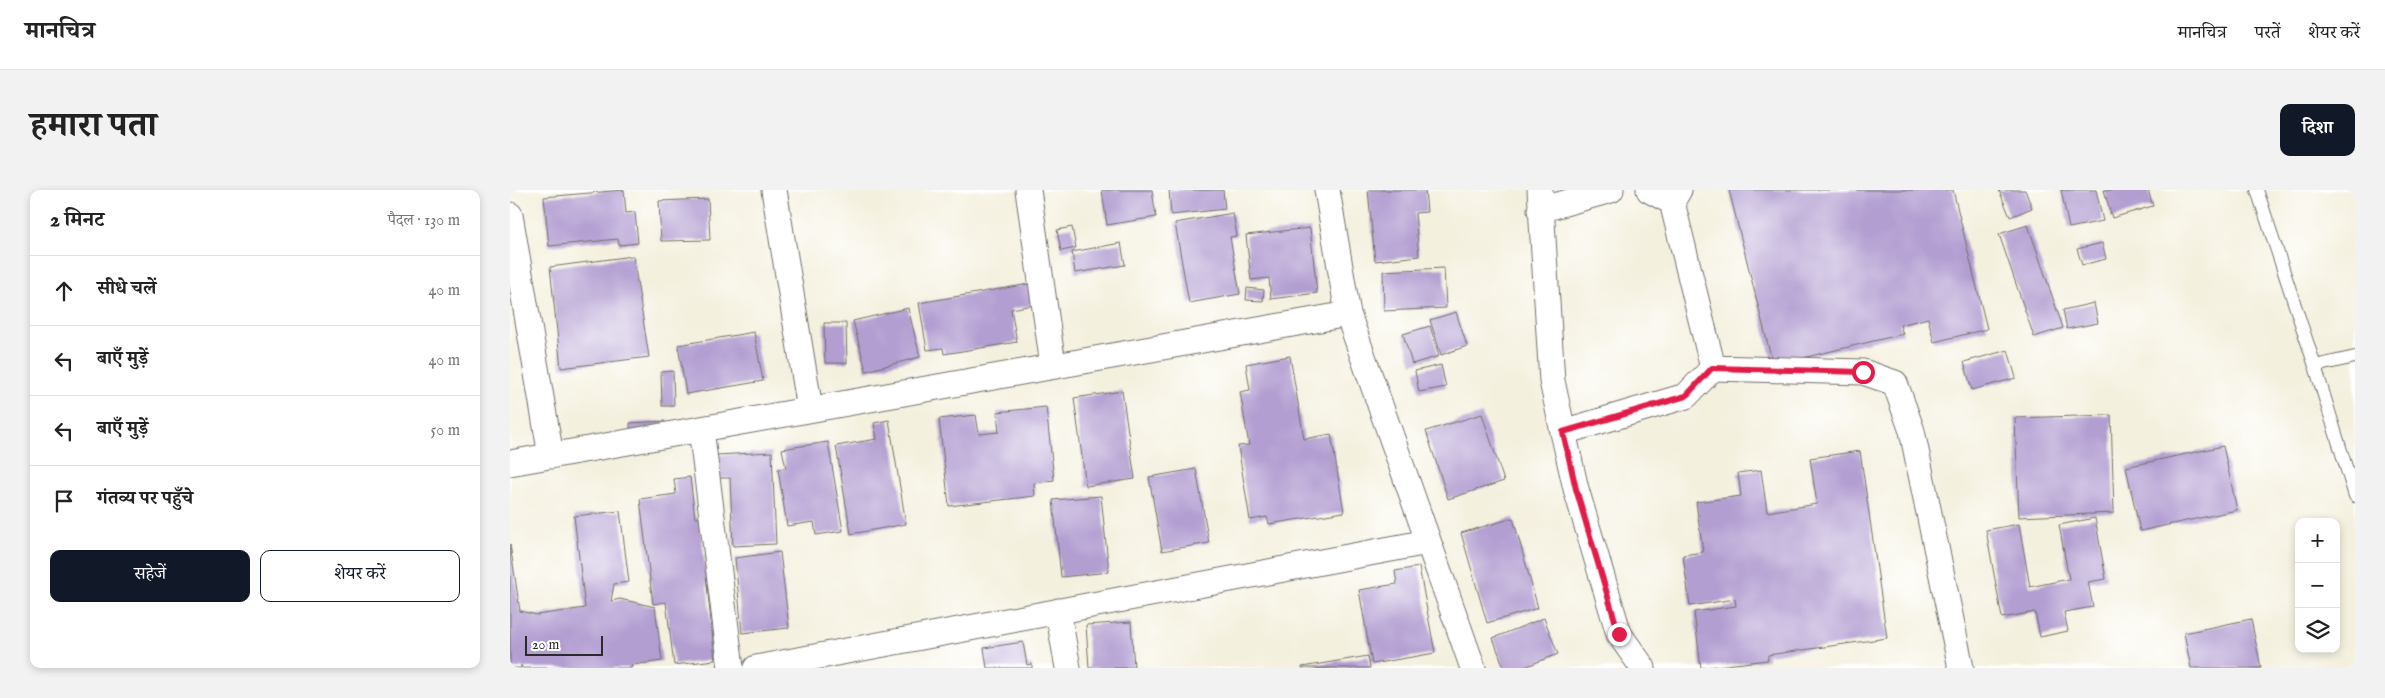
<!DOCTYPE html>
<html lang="hi">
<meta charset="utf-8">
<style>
body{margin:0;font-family:"IM FELL English","Noto Serif Devanagari",serif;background:#f2f2f2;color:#222}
.controls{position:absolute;right:15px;bottom:15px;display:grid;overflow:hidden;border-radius:10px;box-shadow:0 2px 8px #0003}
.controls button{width:45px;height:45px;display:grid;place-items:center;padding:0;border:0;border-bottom:1px solid #e0e0e0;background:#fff;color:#222;font:25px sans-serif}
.scale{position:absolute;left:15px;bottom:12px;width:78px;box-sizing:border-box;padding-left:5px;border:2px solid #2b2b2b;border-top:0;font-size:14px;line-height:18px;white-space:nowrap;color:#2b2b2b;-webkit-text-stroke:4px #fff;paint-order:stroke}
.stop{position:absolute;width:15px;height:15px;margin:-11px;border:4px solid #e11d48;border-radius:50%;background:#fff}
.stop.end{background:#e11d48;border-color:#fff;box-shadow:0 1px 5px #0008}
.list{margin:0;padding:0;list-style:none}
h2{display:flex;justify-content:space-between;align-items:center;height:65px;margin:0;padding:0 20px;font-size:21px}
h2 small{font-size:16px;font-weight:400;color:#767676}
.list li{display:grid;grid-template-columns:32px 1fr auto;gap:15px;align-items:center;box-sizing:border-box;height:70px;padding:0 20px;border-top:1px solid #e0e0e0}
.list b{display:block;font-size:19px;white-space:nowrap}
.list em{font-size:16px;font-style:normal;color:#767676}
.actions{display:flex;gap:10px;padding:15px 20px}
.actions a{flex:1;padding:11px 0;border:1px solid #111827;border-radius:10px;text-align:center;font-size:18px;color:#111827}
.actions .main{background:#111827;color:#fff}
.icon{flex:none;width:28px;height:28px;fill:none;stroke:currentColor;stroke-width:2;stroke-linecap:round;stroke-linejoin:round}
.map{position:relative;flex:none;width:1845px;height:478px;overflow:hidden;border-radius:10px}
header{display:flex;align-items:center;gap:30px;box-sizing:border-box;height:70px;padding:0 25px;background:#fff;border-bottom:1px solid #e0e0e0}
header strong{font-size:24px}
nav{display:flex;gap:28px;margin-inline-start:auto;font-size:18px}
.intro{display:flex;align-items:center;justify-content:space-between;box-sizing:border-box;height:120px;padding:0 30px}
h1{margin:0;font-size:35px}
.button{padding:12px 22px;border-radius:10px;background:#111827;color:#fff;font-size:18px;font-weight:700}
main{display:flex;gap:30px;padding:0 30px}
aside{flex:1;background:#fff;border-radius:10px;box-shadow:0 2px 8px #0003}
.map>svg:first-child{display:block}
</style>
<header>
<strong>मानचित्र</strong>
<nav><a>मानचित्र</a><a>परतें</a><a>शेयर करें</a></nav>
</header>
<div class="intro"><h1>हमारा पता</h1><a class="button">दिशा</a></div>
<main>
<aside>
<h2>2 मिनट<small>पैदल · 130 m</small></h2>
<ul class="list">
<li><svg class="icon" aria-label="ahead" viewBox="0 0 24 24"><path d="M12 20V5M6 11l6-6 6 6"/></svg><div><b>सीधे चलें</b></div><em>40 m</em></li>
<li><svg class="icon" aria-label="left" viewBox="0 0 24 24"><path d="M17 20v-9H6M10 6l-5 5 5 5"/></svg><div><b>बाएँ मुड़ें</b></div><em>40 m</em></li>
<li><svg class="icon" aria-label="left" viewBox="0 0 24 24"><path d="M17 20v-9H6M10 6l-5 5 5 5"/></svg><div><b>बाएँ मुड़ें</b></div><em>50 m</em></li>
<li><svg class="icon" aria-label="arrive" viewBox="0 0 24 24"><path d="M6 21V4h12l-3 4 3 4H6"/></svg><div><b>गंतव्य पर पहुँचे</b></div></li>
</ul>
<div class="actions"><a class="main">सहेजें</a><a>शेयर करें</a></div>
</aside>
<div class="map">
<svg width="1845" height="478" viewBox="0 0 1845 478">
<rect width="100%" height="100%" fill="#fff"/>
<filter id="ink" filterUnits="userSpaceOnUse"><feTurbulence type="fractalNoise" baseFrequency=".02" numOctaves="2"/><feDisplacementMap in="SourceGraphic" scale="10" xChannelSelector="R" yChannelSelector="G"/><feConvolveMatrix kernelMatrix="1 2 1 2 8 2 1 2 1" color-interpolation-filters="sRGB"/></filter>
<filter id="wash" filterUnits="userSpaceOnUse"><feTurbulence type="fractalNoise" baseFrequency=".0096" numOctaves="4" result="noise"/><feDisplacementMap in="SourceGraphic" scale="20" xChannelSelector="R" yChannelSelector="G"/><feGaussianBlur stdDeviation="1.12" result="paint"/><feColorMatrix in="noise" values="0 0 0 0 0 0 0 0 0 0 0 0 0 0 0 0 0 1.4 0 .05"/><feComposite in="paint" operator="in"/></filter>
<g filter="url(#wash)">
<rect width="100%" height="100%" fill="#f4f0de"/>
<g id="blocks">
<path fill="#b29ed1" d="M 114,0 L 116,23 L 125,22 L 128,53 L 109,55 L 108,49 L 39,56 L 34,7 Z
M 592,0 L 642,0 L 646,27 L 597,35 Z
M 659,0 L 713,0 L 715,19 L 661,25 Z
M 858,0 L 915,0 L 917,22 L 905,23 L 909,66 L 865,71 Z
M 1219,0 L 1443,0 L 1477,139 L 1424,152 L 1418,128 L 1390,135 L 1393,144 L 1263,175 Z
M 1489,0 L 1515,0 L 1522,18 L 1500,27 Z
M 1551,0 L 1586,0 L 1593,31 L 1559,38 Z
M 1594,0 L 1638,0 L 1643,16 L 1602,28 Z
M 198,9 L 200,50 L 151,51 L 149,11 Z
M 723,23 L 727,46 L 720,47 L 730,104 L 679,113 L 665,33 Z
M 1518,35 L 1553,138 L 1524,147 L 1489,44 Z
M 562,37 L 566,58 L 551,61 L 547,40 Z
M 800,38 L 807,103 L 761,109 L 759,88 L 741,90 L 736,45 Z
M 611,53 L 615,75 L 565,83 L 562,62 Z
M 1592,53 L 1596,69 L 1572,75 L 1567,59 Z
M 123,66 L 139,167 L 51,178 L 40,77 Z
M 934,78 L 936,118 L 874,121 L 873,81 Z
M 519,94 L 523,115 L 501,119 L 507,152 L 434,164 L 433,158 L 417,160 L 409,113 Z
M 737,98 L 754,100 L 753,111 L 736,110 Z
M 1584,113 L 1588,133 L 1557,139 L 1553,120 Z
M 398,118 L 410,167 L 356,181 L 343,131 Z
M 946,122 L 957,156 L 931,165 L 920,130 Z
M 314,133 L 336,133 L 337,173 L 315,173 Z
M 920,136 L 929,166 L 902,174 L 893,144 Z
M 244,142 L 253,191 L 176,204 L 168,155 Z
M 1498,160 L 1506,188 L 1462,200 L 1454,172 Z
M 780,166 L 794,249 L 821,244 L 834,322 L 759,334 L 757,327 L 740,330 L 728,256 L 739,255 L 730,202 L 740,200 L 736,174 Z
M 931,175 L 936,197 L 909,202 L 905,181 Z
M 163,181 L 164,216 L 152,216 L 151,182 Z
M 612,201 L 625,289 L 576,296 L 564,208 Z
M 536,217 L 544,290 L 524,293 L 525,306 L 439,316 L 429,229 L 466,225 L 469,244 L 489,242 L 487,222 Z
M 972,224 L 994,291 L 938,309 L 916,241 Z
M 1601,225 L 1604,323 L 1509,327 L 1505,228 Z
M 379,230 L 396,334 L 341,344 L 326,256 L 367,249 L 364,233 Z
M 155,231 L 155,244 L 120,246 L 120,233 Z
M 318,252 L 333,341 L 306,345 L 304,332 L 277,336 L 268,279 L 276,278 L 272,259 Z
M 1713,256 L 1727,320 L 1630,341 L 1616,277 Z
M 1350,261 L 1377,448 L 1258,465 L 1258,470 L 1191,478 L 1184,422 L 1226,416 L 1225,409 L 1180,416 L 1173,365 L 1193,362 L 1186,312 L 1231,306 L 1228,283 L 1251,280 L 1257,322 L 1307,314 L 1300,268 Z
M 262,262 L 266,354 L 223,356 L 220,288 L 207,288 L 206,265 Z
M 686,279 L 699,353 L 652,361 L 639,287 Z
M 180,287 L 185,328 L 190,328 L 205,470 L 164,475 L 156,412 L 143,414 L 130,309 L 166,304 L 164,289 Z
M 591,306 L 599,382 L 551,387 L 543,310 Z
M 110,321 L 119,392 L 104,394 L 101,411 L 110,409 L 145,417 L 152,471 L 122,475 L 121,478 L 12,478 L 11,475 L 11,478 L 0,478 L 0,354 L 10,421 L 27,425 L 75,418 L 64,326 Z
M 1003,328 L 1028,418 L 977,433 L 951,343 Z
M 1585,328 L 1596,389 L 1578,392 L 1583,417 L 1554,422 L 1558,441 L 1530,447 L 1525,422 L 1492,428 L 1476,340 L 1509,334 L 1520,397 L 1559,389 L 1549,335 Z
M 270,362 L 279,438 L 232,443 L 225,368 Z
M 909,377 L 925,463 L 862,474 L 849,400 L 887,394 L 885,381 Z
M 1034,428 L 1048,464 L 1012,478 L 994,478 L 983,448 Z
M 1741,429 L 1751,478 L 1681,478 L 1674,443 Z
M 621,432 L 624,478 L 579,478 L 576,435 Z
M 513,452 L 517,475 L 522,474 L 522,478 L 477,478 L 474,458 Z
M 858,466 L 860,478 L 792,478 L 792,477 Z"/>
</g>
</g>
<g filter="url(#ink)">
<use href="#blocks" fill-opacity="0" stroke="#71706a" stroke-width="1"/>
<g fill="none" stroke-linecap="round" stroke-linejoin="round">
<defs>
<path id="service" d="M 1747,0 L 1805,176 L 1845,167
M 1805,176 L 1845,306"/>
<path id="minor" d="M 264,0 L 300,219
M 518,0 L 543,175
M 817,0 L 838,124
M 1030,0 L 1042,191 L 1053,242 L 1066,299 L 1109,444 L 1133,478
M 1139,0 L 1162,12
M 1169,0 L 1162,12 L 1203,178 L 1353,182 L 1385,193 L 1402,241 L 1451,478
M 1030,20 L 1101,0
M 0,25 L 41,266
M 191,239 L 221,478
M 1053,242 L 1176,206 L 1203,178
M 0,273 L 838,124 L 963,478
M 548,421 L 558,478
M 246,478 L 918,352"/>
</defs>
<use href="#service" stroke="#71706a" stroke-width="14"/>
<use href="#minor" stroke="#71706a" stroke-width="27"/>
<use href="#service" stroke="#fff" stroke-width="12"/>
<use href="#minor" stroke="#fff" stroke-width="25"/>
</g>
</g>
<g fill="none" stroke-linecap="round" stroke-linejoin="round" filter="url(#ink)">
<path stroke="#e11d48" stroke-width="6" d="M 1109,444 L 1066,299 L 1053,242 L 1176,206 L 1202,178 L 1353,182"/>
</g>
</svg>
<div class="controls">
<button>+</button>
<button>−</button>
<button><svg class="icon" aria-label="layers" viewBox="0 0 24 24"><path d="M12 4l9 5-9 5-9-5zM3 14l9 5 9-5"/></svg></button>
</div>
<div class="scale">20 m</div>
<div class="stop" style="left:1353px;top:182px"></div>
<div class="stop end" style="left:1109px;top:444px"></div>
</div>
</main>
